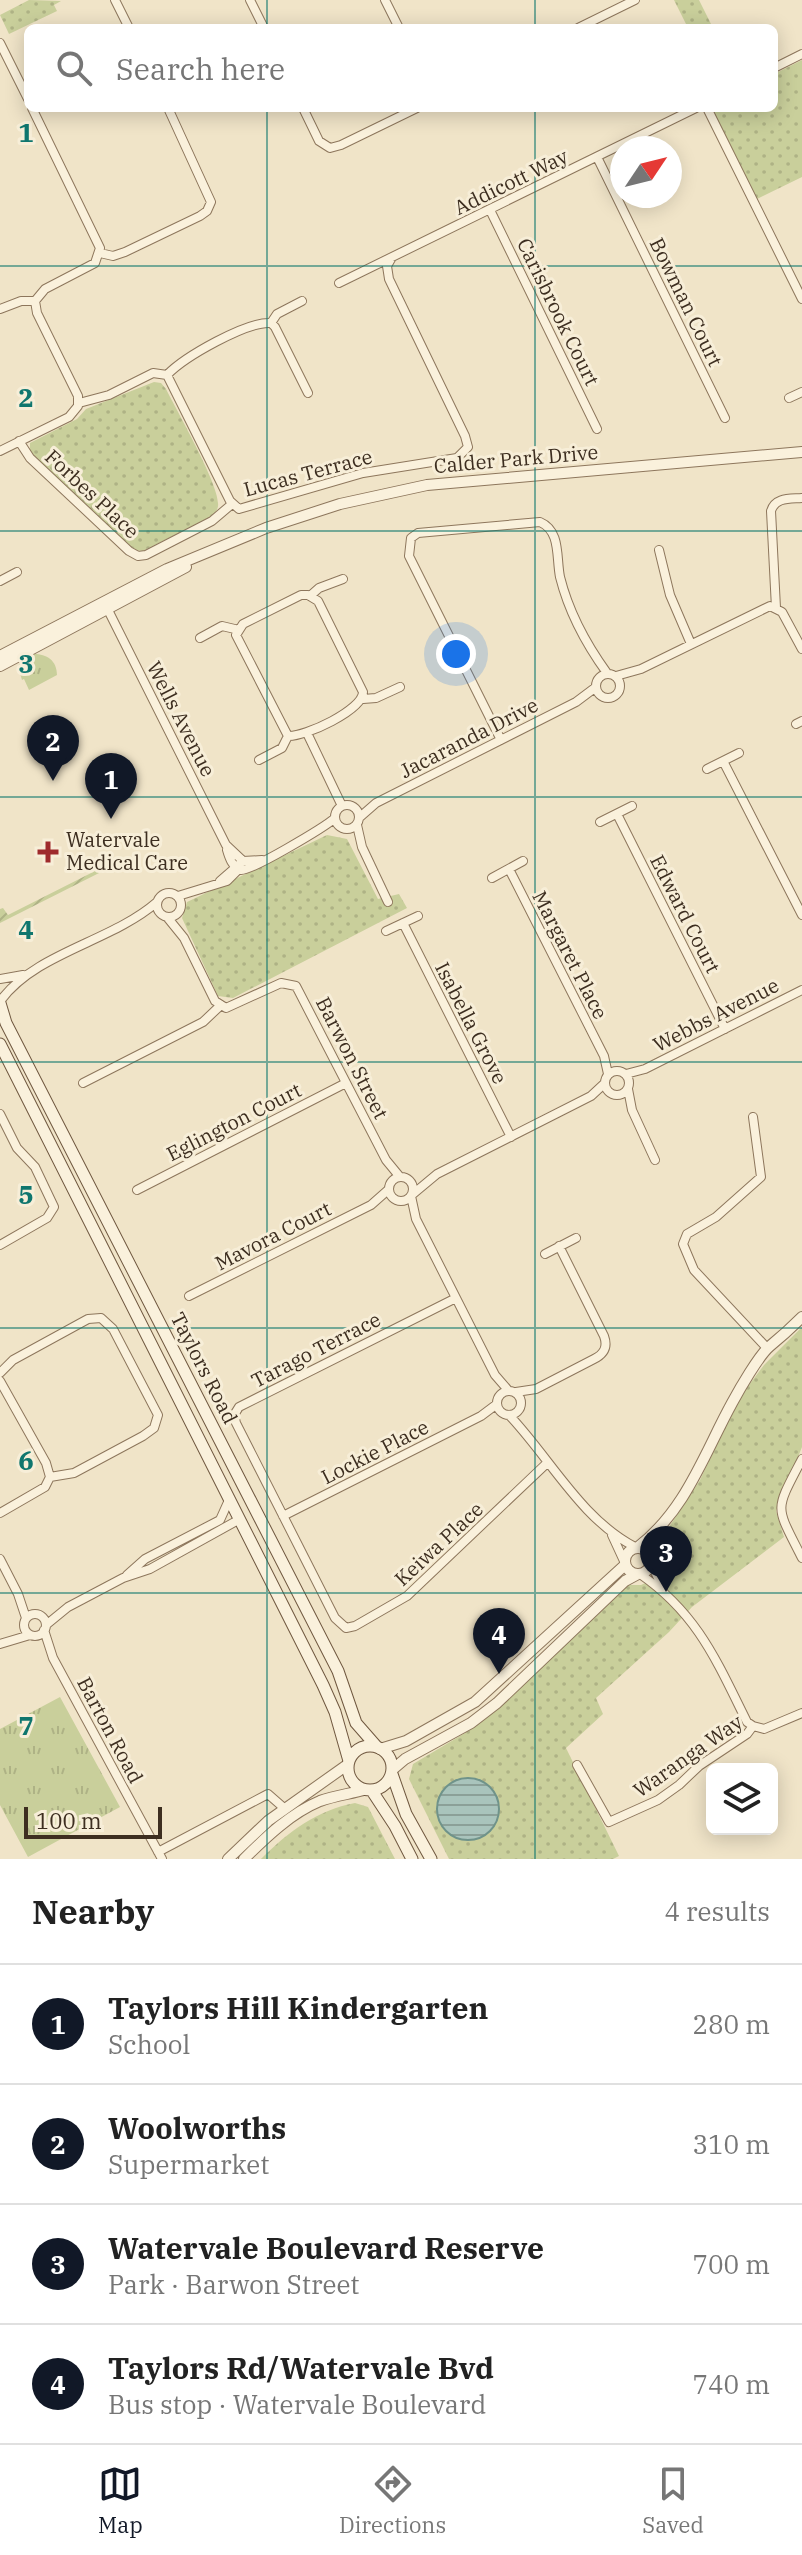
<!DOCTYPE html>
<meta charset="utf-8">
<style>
body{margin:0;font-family:"IBM Plex Serif",serif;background:#f6f6f6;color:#222}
.controls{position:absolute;right:24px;bottom:24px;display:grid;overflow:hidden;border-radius:12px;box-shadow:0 4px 20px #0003}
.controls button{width:72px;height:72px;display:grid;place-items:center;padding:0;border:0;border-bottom:2px solid #e0e0e0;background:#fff;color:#222;font:40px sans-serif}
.compass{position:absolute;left:610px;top:136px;width:72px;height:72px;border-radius:50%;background:#fff;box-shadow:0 4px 20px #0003;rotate:55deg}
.scale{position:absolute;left:24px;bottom:20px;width:138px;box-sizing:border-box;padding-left:8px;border:4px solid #3d2e20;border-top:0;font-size:22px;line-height:28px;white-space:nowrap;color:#3d2e20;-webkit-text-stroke:6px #f7eed8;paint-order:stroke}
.you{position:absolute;left:456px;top:654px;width:28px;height:28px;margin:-20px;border:6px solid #fff;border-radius:50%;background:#1a73e8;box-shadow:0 0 0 12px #1a73e833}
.badge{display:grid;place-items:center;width:52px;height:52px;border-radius:50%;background:#111827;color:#fff;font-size:26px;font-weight:700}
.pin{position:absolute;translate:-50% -66px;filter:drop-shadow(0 2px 4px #0008)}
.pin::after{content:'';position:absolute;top:42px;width:28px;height:24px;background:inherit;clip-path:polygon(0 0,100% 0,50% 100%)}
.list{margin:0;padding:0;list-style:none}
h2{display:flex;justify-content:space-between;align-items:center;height:104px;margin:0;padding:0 32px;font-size:34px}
h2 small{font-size:26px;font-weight:400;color:#767676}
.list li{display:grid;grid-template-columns:52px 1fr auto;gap:24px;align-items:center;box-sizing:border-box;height:120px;padding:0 32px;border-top:2px solid #e0e0e0}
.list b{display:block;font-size:30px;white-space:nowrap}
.list p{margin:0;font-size:26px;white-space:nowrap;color:#767676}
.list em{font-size:26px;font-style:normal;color:#767676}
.icon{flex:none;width:44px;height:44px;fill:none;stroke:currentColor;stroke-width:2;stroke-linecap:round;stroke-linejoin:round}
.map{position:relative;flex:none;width:802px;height:1859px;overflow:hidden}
.search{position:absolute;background:#fff;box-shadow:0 4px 20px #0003;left:24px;right:24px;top:24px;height:88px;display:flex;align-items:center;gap:20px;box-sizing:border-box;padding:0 28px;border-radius:12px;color:#767676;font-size:30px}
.sheet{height:584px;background:#fff}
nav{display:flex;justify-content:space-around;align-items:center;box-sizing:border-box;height:112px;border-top:2px solid #e0e0e0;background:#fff;font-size:22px;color:#767676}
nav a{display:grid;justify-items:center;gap:4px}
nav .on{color:#111827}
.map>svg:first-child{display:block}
</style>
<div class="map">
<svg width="802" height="1859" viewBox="0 0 802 1859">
<defs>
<pattern id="grass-tufts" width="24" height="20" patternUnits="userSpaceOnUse" patternTransform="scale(2)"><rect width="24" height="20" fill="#c9cf9b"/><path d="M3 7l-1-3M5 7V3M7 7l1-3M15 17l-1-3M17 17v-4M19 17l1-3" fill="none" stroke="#aeb285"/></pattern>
<pattern id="park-dots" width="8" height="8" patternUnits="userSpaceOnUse" patternTransform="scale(2)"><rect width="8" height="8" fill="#c9cf9b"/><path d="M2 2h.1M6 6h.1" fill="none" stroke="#aeb285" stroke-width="1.8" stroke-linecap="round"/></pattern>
<pattern id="garden-furrows" width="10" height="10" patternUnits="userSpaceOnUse" patternTransform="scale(2)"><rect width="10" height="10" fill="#c9cf9b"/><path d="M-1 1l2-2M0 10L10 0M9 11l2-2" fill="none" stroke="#aeb285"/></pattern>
<pattern id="water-rules" width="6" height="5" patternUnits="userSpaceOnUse" patternTransform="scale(2)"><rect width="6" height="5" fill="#a9c4bc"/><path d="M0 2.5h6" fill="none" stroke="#8ba098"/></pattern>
</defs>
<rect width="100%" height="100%" fill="#f0e4c8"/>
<path fill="url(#grass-tufts)" d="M 31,654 C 45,653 57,659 57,675 L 29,690 L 24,679 L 22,680 L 18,667 L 22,659 Z
M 60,1697 L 120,1807 L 28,1857 L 0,1805 L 0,1729 Z"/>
<path fill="url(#park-dots)" d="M 29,0 L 61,1 L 54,5 L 57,11 L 9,34 L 0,15 Z
M 674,0 L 699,0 L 713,28 L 688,28 Z
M 802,60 L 802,177 L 757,199 L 713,113 L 714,108 L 774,108 L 774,74 Z
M 154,382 L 161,383 L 166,389 C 177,411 218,483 218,503 C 219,510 214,514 208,518 L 143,551 L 134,550 L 30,455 L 30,443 L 77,419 L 86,409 Z
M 327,835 L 347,839 L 378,899 L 399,894 L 407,908 L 233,998 L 218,996 L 182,918 L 187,902 Z
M 802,1327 L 802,1447 L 776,1511 L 784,1537 L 692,1607 L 669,1632 L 596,1698 L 603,1714 L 566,1748 L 619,1856 L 613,1859 L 449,1859 L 409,1779 L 413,1764 L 465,1733 L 628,1585 L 641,1585 L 663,1575 L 666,1563 L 660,1547 L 669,1527 L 700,1480 L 737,1401 L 764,1365 Z
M 355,1803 L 368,1807 L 395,1859 L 261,1859 C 288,1832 317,1810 355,1803 Z"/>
<path fill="url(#garden-furrows)" d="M 103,867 L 105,870 L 0,923 L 0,909 L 3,908 L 8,915 Z"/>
<path fill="url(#water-rules)" stroke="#6f938a" stroke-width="2" d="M437 1809a31 31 0 1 1 62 0a31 31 0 1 1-62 0Z"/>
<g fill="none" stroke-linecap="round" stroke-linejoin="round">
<defs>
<path id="minor" d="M 115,0 L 129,28
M 250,0 L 264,28
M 385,0 L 399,28
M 578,28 L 635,0
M 0,43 L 28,99
M 774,68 L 802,54
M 32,108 L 100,248 L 95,263 L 45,289 L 35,301
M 303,108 L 319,141 L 330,148 L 341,145 L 417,108
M 707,108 L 802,299
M 597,157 L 725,418
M 490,210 L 597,429
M 100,253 L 113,256 L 125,252 L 200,216 L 207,211 L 211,202 L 168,108
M 339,283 L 696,108
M 0,309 L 21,301 L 35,301
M 271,323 L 277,314 L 302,301
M 167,375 C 184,357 247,321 271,323 L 275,327 L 308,393
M 789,398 L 802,392
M 79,403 L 109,395 L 153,373 L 167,375 L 230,501 L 239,509 L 363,473 L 457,458 L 468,447 L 465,436 L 389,279 L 387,266 L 391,259
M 19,441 L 30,458 L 129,551 L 138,556 L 146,555 L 212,521 L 232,504
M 0,451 L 69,417 L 78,406 L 78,396 L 37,313 L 35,301
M 659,550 L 670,595 L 691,644
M 0,581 L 17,572
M 301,595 L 308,595 L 318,601 L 363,692 C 363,710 305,737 288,736 L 236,635 L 243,624 Z
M 310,596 L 319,588 L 343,579
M 107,608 L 226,845 L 243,861
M 776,608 L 771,511 C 775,497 790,499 802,498
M 200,638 L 222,626 L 239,630
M596 686a12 12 0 1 1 24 0a12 12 0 1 1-24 0Z
M 616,676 L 641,669 L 770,606 L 782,612 L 802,649
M 363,699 L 376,698 L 400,687
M 796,724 L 802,721
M 307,733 L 342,806
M 501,740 L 409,556 L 411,538 L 418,533 L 540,522 C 561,531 556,557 560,577 C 569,613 586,644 607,673
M 259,760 L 282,748 L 288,736
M 723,761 L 802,915
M 707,769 L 739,753
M335 817a12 12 0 1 1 24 0a12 12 0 1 1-24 0Z
M 617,814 L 725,1029
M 360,817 L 376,803 L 576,702 L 596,687
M 600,822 L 632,806
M 357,825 L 362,847 L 388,902
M 227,850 C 229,857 232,867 241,870 C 248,873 325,827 335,818
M 509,869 L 604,1056 L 608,1074
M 492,878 L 523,861
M 220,881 L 243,861 L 262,860
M157 905a12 12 0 1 1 24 0a12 12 0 1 1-24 0Z
M 178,896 L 227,881 L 241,867
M 167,917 L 184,938 L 215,1001 L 226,1008 L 281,983 L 296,986 L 386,1160 L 400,1177
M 403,923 L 511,1137
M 386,931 L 418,916
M 0,979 L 23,975
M 1,1000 C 37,952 111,942 157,902
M605 1083a12 12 0 1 1 24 0a12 12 0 1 1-24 0Z
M 626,1074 L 645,1069 L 802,990
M 83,1083 L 203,1022 L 221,1005
M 628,1089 L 632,1110 L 655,1160
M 0,1114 L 17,1148 L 35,1167 L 54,1207 L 47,1218 L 0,1245
M 753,1117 L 761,1177 L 716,1217 L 687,1234 L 683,1244 L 694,1270 L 767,1348
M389 1189a12 12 0 1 1 24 0a12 12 0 1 1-24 0Z
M 137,1190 L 346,1083
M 413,1194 L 437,1174 L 591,1096 L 605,1083
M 411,1196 L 416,1219 L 495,1375 L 508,1390
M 545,1254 L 576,1238
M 189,1296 L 371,1205 L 388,1190
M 456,1298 L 239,1407 L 234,1415 L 236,1423 L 335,1618 L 346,1628 L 355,1626 L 407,1596 L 547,1463
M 0,1373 L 13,1360 L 88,1319 L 101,1318 L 113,1329 L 158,1415 L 154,1428 L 143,1436 L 74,1473 L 50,1477 L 45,1487 L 0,1513
M 0,1381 L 46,1463 L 50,1477
M497 1403a12 12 0 1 1 24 0a12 12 0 1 1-24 0Z
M 516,1392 L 536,1389 L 594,1359 C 604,1354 608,1347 604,1336 L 559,1246
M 509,1415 C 550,1458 581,1519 635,1547
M 802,1459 C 774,1513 775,1504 802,1558
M 283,1516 L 481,1416 L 497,1404
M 612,1535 L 624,1561
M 0,1559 L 18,1594 L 26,1618
M 651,1564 L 663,1588
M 640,1574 C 698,1614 717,1662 747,1722 L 753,1726
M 127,1575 L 145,1559 L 220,1520 L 229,1500
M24 1625a11 11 0 1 1 22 0a11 11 0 1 1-22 0Z
M 46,1625 L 68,1607 L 123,1578 L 150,1569 L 240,1519
M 44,1630 L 53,1658 L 162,1859
M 0,1644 L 30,1635
M 577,1765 L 609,1822 L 658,1800 L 679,1785 L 699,1766 L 747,1734 L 753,1726 L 764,1729 L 802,1713
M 158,1852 L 268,1794 L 284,1808"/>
<path id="tertiary" d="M 0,656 L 167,569 L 266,528 L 340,504 L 427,485 L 802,452
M 0,666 L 186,567
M 638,1547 C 686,1510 704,1454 732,1403 C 739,1390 759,1355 770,1346 C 781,1337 791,1328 802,1317
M625 1561a13 13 0 1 1 26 0a13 13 0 1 1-26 0Z
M 380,1749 L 406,1741 L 475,1702 L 625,1565
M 392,1770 L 405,1759 L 471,1723 L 497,1703 L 625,1581 L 638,1574
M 228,1859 L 268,1821 L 347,1765
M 244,1859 C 266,1837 291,1813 320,1801 C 334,1796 349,1794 364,1790"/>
<path id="secondary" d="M 0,1003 L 6,1023 L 338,1671 L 356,1723 L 377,1747
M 0,1044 L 323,1685 L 335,1712 L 349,1761
M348 1768a22 22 0 1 1 44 0a22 22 0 1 1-44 0Z
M 392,1774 L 406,1814 L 431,1859
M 372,1791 L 395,1826 L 412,1859"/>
</defs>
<use href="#minor" stroke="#8d765c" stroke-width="10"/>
<use href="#tertiary" stroke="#8d765c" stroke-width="12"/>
<use href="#secondary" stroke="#6f573f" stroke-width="13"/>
<use href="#minor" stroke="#faf1dc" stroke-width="8"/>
<use href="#tertiary" stroke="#faf1dc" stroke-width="10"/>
<use href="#secondary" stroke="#faf1dc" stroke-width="11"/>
</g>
<path fill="none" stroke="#0f766e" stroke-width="2" stroke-opacity="0.55" d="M 267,0 L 267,28M 535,0 L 535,28M 267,108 L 267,1859M 535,108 L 535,1859M 0,266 L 802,266M 0,531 L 802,531M 0,797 L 802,797M 0,1062 L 802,1062M 0,1328 L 802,1328M 0,1593 L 802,1593"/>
<path fill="#9e2a2b" stroke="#f7eed8" stroke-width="3" d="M44 840h8v8h8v8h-8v8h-8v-8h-8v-8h8z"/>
<g text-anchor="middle" stroke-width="6" stroke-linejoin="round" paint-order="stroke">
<g font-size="20" fill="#3d2e20" stroke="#f7eed8">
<text transform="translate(511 182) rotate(-26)" y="7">Addicott Way</text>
<text transform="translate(686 302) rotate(64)" y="7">Bowman Court</text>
<text transform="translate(558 312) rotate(64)" y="7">Carisbrook Court</text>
<text transform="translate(516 459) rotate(-5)" y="7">Calder Park Drive</text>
<text transform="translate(308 473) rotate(-15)" y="7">Lucas Terrace</text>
<text transform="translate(92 494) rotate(43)" y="7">Forbes Place</text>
<text transform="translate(181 719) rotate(63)" y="7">Wells Avenue</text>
<text transform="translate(469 738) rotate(-27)" y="7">Jacaranda Drive</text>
<text transform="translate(685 914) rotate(63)" y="7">Edward Court</text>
<text transform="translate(570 955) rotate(63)" y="7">Margaret Place</text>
<text transform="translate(716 1015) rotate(-27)" y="7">Webbs Avenue</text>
<text transform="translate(471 1023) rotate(63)" y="7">Isabella Grove</text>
<text transform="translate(352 1058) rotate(63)" y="7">Barwon Street</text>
<text transform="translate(234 1122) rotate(-27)" y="7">Eglington Court</text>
<text transform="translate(273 1236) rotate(-27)" y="7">Mavora Court</text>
<text transform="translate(316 1350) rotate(-27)" y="7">Tarago Terrace</text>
<text transform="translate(204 1368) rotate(63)" y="7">Taylors Road</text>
<text transform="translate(375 1452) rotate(-27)" y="7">Lockie Place</text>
<text transform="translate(439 1544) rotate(-43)" y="7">Keiwa Place</text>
<text transform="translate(110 1730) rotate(62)" y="7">Barton Road</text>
<text transform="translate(688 1756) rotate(-35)" y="7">Waranga Way</text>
</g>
<g font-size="20" fill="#3d2e20" stroke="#f7eed8" text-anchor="start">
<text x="66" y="847">Watervale<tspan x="66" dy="23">Medical Care</tspan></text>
</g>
</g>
<g font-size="26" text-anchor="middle" font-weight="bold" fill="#0f766e" stroke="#f7eed8" stroke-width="6" stroke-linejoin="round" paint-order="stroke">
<text x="26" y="142">1</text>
<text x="26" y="407">2</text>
<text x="26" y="673">3</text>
<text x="26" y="939">4</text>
<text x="26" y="1204">5</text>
<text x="26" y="1470">6</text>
<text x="26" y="1735">7</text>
</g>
</svg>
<div class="controls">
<button><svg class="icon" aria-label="layers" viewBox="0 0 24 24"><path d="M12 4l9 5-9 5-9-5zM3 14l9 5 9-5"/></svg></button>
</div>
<svg class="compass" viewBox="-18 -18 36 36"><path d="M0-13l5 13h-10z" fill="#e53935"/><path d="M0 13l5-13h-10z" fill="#767676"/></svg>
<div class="scale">100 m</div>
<div class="you"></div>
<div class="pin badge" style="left:111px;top:819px">1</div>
<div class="pin badge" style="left:53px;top:781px">2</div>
<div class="pin badge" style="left:666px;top:1592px">3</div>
<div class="pin badge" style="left:499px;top:1674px">4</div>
<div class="search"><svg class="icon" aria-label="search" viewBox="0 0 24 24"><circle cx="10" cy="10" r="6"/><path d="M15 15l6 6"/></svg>Search here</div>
</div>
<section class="sheet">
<h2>Nearby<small>4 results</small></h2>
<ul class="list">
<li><span class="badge">1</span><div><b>Taylors Hill Kindergarten</b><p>School</p></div><em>280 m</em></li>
<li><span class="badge">2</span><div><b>Woolworths</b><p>Supermarket</p></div><em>310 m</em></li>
<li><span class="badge">3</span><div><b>Watervale Boulevard Reserve</b><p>Park · Barwon Street</p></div><em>700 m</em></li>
<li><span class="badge">4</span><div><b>Taylors Rd/Watervale Bvd</b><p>Bus stop · Watervale Boulevard</p></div><em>740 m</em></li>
</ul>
</section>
<nav>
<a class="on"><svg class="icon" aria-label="map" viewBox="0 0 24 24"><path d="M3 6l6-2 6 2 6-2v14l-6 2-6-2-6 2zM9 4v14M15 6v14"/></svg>Map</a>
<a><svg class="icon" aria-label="directions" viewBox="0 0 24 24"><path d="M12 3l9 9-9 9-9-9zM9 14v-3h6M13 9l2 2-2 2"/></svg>Directions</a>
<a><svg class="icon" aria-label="saved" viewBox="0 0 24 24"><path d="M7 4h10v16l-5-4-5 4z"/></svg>Saved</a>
</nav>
